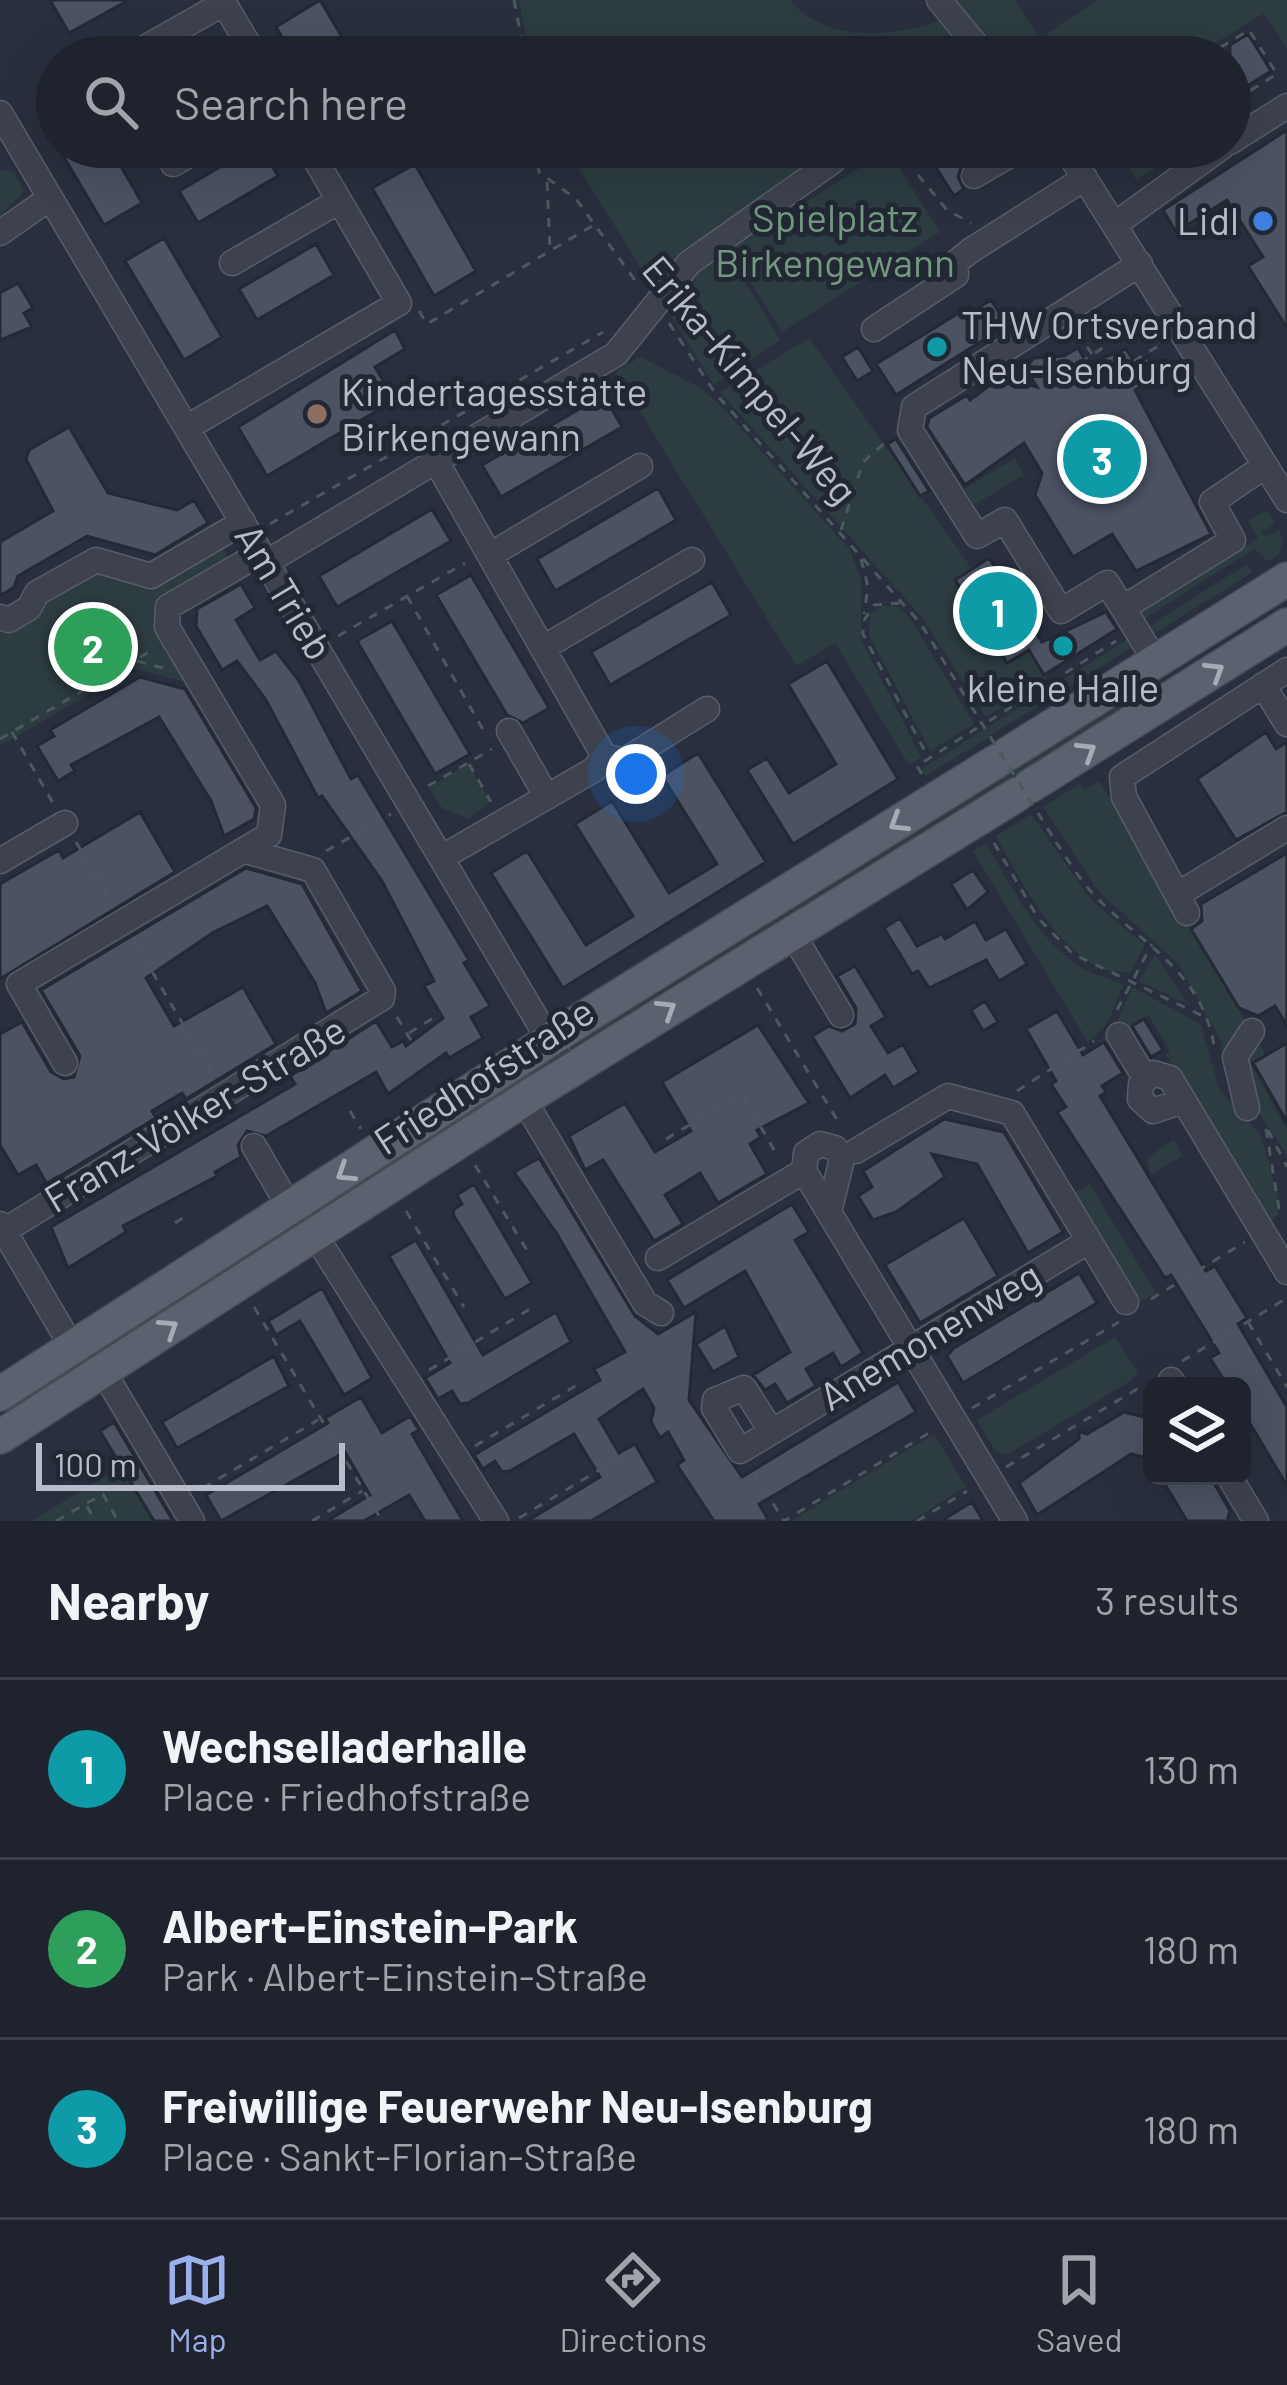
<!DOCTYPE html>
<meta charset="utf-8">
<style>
body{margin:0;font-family:Barlow,sans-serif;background:#272b36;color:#f1f3f6}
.controls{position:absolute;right:36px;bottom:36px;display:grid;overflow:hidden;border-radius:18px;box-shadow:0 12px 48px #0002}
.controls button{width:108px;height:108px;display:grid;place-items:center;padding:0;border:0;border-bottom:3px solid #3c404a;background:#1f232e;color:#f1f3f6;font:60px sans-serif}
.scale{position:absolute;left:36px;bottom:30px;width:309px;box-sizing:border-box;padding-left:12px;border:6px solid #b9bdc9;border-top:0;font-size:33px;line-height:42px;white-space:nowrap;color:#b9bdc9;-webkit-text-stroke:9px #222734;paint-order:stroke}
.you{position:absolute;left:636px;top:774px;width:42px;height:42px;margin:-30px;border:9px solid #fff;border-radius:50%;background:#1a73e8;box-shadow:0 0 0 18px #1a73e833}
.badge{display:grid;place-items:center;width:78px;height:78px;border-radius:50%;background:#9bafec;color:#fff;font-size:39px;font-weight:700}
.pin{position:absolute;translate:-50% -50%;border:6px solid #fff;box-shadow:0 3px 12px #0006}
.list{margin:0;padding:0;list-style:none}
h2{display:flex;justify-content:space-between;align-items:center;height:156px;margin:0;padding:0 48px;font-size:51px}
h2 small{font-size:39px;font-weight:400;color:#a1a4aa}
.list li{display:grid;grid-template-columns:78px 1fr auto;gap:36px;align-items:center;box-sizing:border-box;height:180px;padding:0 48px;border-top:3px solid #3c404a}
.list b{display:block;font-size:45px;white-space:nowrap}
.list p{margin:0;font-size:39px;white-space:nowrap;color:#a1a4aa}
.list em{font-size:39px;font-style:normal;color:#a1a4aa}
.icon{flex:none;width:66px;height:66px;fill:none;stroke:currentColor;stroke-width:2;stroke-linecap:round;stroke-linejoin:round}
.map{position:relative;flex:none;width:1287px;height:1521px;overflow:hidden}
.search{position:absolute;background:#1f232e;box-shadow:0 12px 48px #0002;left:36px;right:36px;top:36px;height:132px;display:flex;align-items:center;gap:30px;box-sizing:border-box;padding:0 42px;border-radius:66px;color:#a1a4aa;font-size:45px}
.sheet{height:696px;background:#1f232e}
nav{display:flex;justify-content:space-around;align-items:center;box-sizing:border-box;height:168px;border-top:3px solid #3c404a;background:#1f232e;font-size:33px;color:#a1a4aa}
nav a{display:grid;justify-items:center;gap:6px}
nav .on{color:#9bafec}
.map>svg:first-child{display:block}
</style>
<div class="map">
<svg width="1287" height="1521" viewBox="0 0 1287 1521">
<rect width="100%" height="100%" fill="#292f3e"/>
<path fill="#2c3c40" d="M 519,0 L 790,0 C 826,44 895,37 944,19 L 951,0 L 1015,0 L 1038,35 L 1037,57 L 530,57 Z
M 1098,0 L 1287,0 L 1287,48 L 1264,13 L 1193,57 L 1049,57 L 1047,33 Z
M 648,147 L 878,147 L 724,246 L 780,340 L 714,385 L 571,156 Z
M 1155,147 L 1164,147 L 1171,158 L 1136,180 L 1127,165 Z
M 888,150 L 940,232 L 782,332 L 730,250 Z
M 0,170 L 14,172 L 24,191 L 0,216 Z
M 809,338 L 972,569 L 1007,663 L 1029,650 L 1047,679 L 986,717 L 921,616 L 720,392 Z
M 641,357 L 699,387 L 720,405 L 850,550 L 861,579 L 861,639 L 921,757 L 909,765 L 835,643 L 796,666 L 615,371 Z
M 1015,458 L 1024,475 L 974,505 L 964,489 Z
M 1267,510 L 1275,523 L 1261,532 L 1265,537 L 1279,529 L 1283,541 L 1278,556 L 1267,561 L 1254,549 L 1144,619 L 1140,613 L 1258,538 L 1248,521 Z
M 215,534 L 241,579 L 233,577 L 177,611 L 174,626 L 195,685 L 133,668 L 0,746 L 0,614 L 94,556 L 154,570 Z
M 1247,564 L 1253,572 L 926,776 L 921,769 Z
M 1267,604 L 1271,610 L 1163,678 L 1133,709 L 586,1048 L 578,1035 Z
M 882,606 L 896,606 L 909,617 L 974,724 L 930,751 L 869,635 L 870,615 Z
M 468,764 L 490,801 L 469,819 L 442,808 L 429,788 Z
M 1099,781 L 1247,1023 L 1230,1084 L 1220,1039 L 1178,963 L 1099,892 L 1043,807 L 1080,784 L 1084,790 Z
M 1031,814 L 1091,900 L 1145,945 L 1130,972 C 1071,982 1019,878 996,836 Z
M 986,843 C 1011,886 1036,937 1079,966 C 1092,975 1109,978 1123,985 L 1108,1022 L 1088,1042 L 973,851 Z
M 1155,954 L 1189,1005 L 1139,981 Z
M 1132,987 L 1201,1024 L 1219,1089 L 1261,1135 L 1279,1201 L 1278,1214 L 1269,1224 L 1166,1054 L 1170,1051 L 1149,1016 L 1093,1049 L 1117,1022 Z
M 1256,1038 L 1266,1056 L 1252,1065 L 1287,1130 L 1287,1155 L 1256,1108 L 1241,1067 Z
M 515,1075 L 518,1080 L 457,1119 L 441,1136 L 113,1344 L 112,1338 Z
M 1174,1139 L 1183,1155 L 1151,1175 L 1147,1158 Z
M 1090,1184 L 1156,1293 L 1141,1302 L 1132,1299 L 1069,1196 Z
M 1115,1337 L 1138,1373 L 1129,1382 L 1007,1455 L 996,1452 L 977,1420 Z
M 934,1434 L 966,1487 L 910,1521 L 791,1521 Z
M 121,1466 L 154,1521 L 32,1521 Z"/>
<path fill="#4b5262" stroke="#242936" stroke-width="3" d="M 50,0 L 129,0 L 69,33 Z
M 320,0 L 354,57 L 293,57 L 276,27 Z
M 1248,34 L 1271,71 L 1230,97 L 1230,45 Z
M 1287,130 L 1287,328 L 1248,266 L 1263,257 L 1227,200 L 1176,232 L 1163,210 Z
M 58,147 L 110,147 L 142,203 L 104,225 Z
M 254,147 L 261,147 L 278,176 L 198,223 L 179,191 Z
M 923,147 L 988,147 L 963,162 L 958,177 L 964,189 L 954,196 Z
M 415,164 L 476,271 L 434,296 L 372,188 Z
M 164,238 L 222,337 L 184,360 L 125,261 Z
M 316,244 L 334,275 L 257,320 L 239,289 Z
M 18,283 L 33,308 L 24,313 L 32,327 L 0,340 L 0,293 Z
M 991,300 L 1007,325 L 896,395 L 876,364 L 970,306 L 973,311 Z
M 395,330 L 405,349 L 375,367 L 395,400 L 267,476 L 238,427 Z
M 858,347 L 873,371 L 857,381 L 842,357 Z
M 1078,348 L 1087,364 L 1126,349 L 1136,364 L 1148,357 L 1159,375 L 1135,390 L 1211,534 L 1136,571 L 1112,534 L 1073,557 L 1035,495 L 1042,473 L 1024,443 L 965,485 L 927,427 L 929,418 L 967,395 L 970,400 L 1001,377 L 1037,387 L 1025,368 L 1034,358 L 1064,356 Z
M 604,395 L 622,427 L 501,497 L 482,465 Z
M 69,427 L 108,493 L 177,510 L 194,500 L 208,523 L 155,555 L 87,536 L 18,576 L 14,587 L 0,596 L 0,542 L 53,511 L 26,459 L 29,450 Z
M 896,439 L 929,491 L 920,496 L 887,444 Z
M 658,488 L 676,520 L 555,591 L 537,559 Z
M 432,509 L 451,541 L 337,607 L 319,576 Z
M 989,558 L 1042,642 L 1106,612 L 1117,629 L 1044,675 L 1029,650 L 1007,663 L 955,580 Z
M 471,575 L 549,708 L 523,723 L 507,715 L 436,595 Z
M 712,582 L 731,615 L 610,685 L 591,652 Z
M 241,584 L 255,608 L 236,620 L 260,660 L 276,651 L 299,681 L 351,779 L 358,775 L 469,960 L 464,963 L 490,1006 L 471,1017 L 483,1038 L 449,1058 L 446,1053 L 388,1094 L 376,1072 L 266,1136 L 247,1131 L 238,1145 L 241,1157 L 215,1172 L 217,1176 L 123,1226 L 126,1232 L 68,1268 L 51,1227 L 295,1084 L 290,1076 L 376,1021 L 392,1047 L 403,1041 L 406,1046 L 443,1018 L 424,986 L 434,981 L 382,881 L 322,796 L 318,798 L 266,700 L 237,661 L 222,670 L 196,626 L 197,609 Z
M 392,621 L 470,754 L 435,774 L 357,641 Z
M 827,661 L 898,779 L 793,844 L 747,770 L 767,758 L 789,793 L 836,764 L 788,684 Z
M 140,677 L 185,689 L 256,808 L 254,819 L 224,836 L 211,801 L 159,717 L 71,765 L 75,771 L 58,781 L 37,746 L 54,736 L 50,730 Z
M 1266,732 L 1276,749 L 1287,742 L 1287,812 L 1236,840 L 1197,779 Z
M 698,753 L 766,862 L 563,988 L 491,873 L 527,851 L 586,945 L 633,916 L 575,824 L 612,801 L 669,893 L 717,864 L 662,776 Z
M 140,812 L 175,872 L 0,979 L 0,884 L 59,850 L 63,858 Z
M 1287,853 L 1287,1026 L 1275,1006 L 1258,1016 L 1239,1008 L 1191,929 L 1202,921 L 1201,904 Z
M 246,868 L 302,884 L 362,991 L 326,1013 L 315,983 L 267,906 L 214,932 L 146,978 L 174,1026 L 243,987 L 276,1044 L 186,1099 L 182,1093 L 152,1111 L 156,1118 L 47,1184 L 36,1165 L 18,1175 L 0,1145 L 0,1034 L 22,1022 L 51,1072 L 64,1079 L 74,1077 L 80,1056 L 41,990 Z
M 973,870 L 988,892 L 967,910 L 951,884 Z
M 900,918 L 917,946 L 942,934 L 945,939 L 975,921 L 986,940 L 1006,929 L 1027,964 L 999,981 L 986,960 L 929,988 L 918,971 L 912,974 L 884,928 Z
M 855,966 L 886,1017 L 871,1026 L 888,1053 L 903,1044 L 919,1072 L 893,1088 L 885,1075 L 850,1098 L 812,1036 L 829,1026 L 842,1031 L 855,1024 L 856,1008 L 837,976 Z
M 985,1001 L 998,1022 L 983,1031 L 971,1010 Z
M 1057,1011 L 1083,1055 L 1104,1042 L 1123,1073 L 1102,1086 L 1106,1092 L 1100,1096 L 1206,1271 L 1215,1266 L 1247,1318 L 1238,1324 L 1287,1407 L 1287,1486 L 1242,1410 L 1242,1386 L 1224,1380 L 1210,1358 L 1219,1353 L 1171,1275 L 1165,1278 L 1057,1112 L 1066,1107 L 1051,1084 L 1056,1081 L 1026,1029 Z
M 1144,1019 L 1163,1050 L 1151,1057 L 1132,1026 Z
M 758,1025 L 809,1103 L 757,1130 L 761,1137 L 750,1144 L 767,1174 L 718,1203 L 700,1173 L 665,1195 L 683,1224 L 654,1241 L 603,1160 L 585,1170 L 569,1136 L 625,1103 L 655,1152 L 691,1131 L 662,1082 Z
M 1287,1043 L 1287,1122 L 1253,1063 Z
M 944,1119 L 1004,1132 L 1063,1232 L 1028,1253 L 977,1164 L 932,1154 L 945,1177 L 896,1212 L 873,1220 L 858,1196 L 872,1187 L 863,1171 Z
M 539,1158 L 635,1316 L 658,1334 L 696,1312 L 689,1400 L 742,1477 L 898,1382 L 916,1412 L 759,1504 L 769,1521 L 714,1521 L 677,1465 L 684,1460 L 668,1432 L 660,1438 L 651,1422 L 654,1408 L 643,1389 L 599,1419 L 619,1453 L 635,1444 L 657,1482 L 591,1521 L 527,1521 L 600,1477 L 574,1434 L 510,1471 L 502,1472 L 495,1461 L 483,1469 L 474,1455 L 600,1380 L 594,1369 L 625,1352 L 557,1234 L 514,1172 Z
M 474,1184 L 532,1283 L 505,1299 L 454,1216 L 453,1210 L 462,1204 L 457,1195 Z
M 792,1204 L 809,1232 L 795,1240 L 863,1353 L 841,1367 L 833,1353 L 806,1369 L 816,1386 L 787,1403 L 775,1384 L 765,1390 L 753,1375 L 790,1352 L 745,1271 L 684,1308 L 667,1280 Z
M 964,1218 L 998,1276 L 920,1323 L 885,1265 Z
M 416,1240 L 483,1355 L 556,1312 L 571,1342 L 468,1403 L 460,1404 L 452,1391 L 438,1399 L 425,1378 L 450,1363 L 389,1256 Z
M 1079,1273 L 1097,1303 L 963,1383 L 947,1356 L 954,1348 Z
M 322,1288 L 372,1378 L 344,1395 L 300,1321 L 276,1335 L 268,1321 Z
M 725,1326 L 739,1357 L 713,1372 L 696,1344 Z
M 274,1356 L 289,1386 L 177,1448 L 162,1422 Z
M 361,1397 L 382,1433 L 410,1416 L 419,1430 L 412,1434 L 463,1521 L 425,1521 L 409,1495 L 364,1521 L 327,1521 L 370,1495 L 345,1452 L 221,1521 L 206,1495 L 328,1423 L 325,1418 Z
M 1124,1412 L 1152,1419 L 1152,1459 L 1131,1454 L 1037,1515 L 1019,1483 L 1079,1439 L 1079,1431 L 1087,1434 Z
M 114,1422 L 173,1521 L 154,1521 L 100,1431 Z
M 1160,1476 L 1210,1476 L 1230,1511 L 1227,1521 L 1187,1521 Z
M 972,1502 L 983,1521 L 941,1521 Z"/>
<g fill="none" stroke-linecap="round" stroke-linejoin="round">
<defs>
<path id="minor" d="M 222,0 L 256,57
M 939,0 L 986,57
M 129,57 L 224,3
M 0,113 L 568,1072
M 1230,142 L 1287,106
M 1065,147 L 1287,500
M 173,164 L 203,147
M 974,176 L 1023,147
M 1114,225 L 1222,147
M 0,233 L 50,198
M 232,263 L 339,201
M 1140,264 L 914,407 L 910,430 L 977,536 L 1005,520 L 1061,611 L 1107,583 L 1123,608 L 1233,540 L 1212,502 L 1265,466
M 874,329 L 956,275 L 955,263 L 970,251 L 1085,178
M 188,427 L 399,303 L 308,147
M 436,461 L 616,354 L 689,263 L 833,161 L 844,147
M 490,555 L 640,466
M 267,562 L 436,461 L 604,756 L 595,769 L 441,858
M 1123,608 L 1156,662
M 0,617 L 9,620 L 29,608 L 37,593 L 96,560 L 151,576 L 243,522
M 543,648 L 692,560
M 1263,685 L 1287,724
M 509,731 L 547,797
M 604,756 L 624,761 L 707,709
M 0,861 L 65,823
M 1180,893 L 1287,828
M 1187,913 L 1124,797 L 1122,777 L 1287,670
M 792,933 L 841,1015
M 1119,1035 L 1145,1078
M 65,1063 L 19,984 L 269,835 L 273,805 L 167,627 L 168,607 L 261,553
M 524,1100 L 645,1303 L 661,1313
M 1183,1101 L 1153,1111 L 1140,1099 L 1141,1084 L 1153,1073 L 1170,1078 L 1287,1272
M 1247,1108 L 1235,1057 L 1252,1031
M 254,1146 L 290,1208
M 856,1151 L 948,1096 L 1012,1113 L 1126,1302
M 829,1212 L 842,1159 L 835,1148 L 820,1144 L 806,1153 L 804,1171 L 1015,1521
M 0,1224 L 72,1347
M 4,1231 L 382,998 L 383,991 L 313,870 L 246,851
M 315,1235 L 496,1521
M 658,1258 L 804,1171
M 103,1371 L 192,1521
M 1171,1380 L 1175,1386
M 772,1432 L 744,1388 L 715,1400 L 714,1408 L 740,1451 L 1089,1241
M 1229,1476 L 1256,1521"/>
<path id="major" d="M 1009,753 L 1287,579
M 1030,786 L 1287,625
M 0,1394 L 593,1012 L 997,761
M 0,1437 L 531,1095 L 1018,794"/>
</defs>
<use href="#minor" stroke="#585d69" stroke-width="27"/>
<use href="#major" stroke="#464b58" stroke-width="36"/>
<path stroke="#4b595e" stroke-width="3" stroke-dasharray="9 9" stroke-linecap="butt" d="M 514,0 L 525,57
M 922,57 L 947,44
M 1205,57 L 1249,30 L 1277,74 L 1230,103
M 535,147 L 539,172 L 576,199 L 640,287
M 895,147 L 947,210 L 971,223
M 539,155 L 603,147
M 547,182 L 550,250
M 419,311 L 427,324 L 592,226
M 669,323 L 715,393 L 921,624 L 971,706
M 1077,332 L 1092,354
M 1134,361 L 1163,343
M 1080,363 L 1148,318
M 270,524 L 603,332
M 841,530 L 863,462 L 887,441
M 861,559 L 868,587 L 864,614
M 407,596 L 485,733
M 900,603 L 874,605 L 863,622 L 863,634 L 929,759
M 338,636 L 465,563
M 137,661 L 163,668
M 989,721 L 1116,641
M 12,732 L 53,803
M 0,739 L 154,649
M 469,764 L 491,802
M 922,774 L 917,766 L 977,728
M 428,786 L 492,749
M 76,842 L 111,901
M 1056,842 C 1069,862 1083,885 1101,902 C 1147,947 1201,973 1214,1045
M 994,843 L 1038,918 L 1073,954 L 1205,1017
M 326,851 L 391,814
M 134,941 L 214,1077
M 757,988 L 839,1123
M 1117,1010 L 1152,944
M 397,1017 L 412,1042
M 409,1033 L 440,1014
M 1017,1091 L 1094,1041
M 350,1111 L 361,1129
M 1266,1129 L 1280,1214
M 1268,1130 L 1287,1167
M 666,1139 L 742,1094 L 778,1157
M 475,1165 L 531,1257
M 406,1211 L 464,1307
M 175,1223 L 184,1217
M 1151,1299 L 1245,1242
M 254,1307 L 382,1521
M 1248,1322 L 1287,1387
M 1182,1361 L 1287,1298
M 429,1370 L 530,1309
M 972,1408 L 1119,1322
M 475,1446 L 577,1385
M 1006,1467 L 1144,1385
M 754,1473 L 784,1521 L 932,1431
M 203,1488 L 318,1420
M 87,1506 L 95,1521
M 519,1518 L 621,1457
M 56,1521 L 103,1494 L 118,1521
M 312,1521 L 362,1491
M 917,1521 L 967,1491"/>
<use href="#minor" stroke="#3d424e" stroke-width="24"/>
<use href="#major" stroke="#5b616e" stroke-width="33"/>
<path stroke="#4b595e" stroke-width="3" stroke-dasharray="9 9" stroke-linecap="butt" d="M 971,706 L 1056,842"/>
</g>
<defs><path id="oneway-chevron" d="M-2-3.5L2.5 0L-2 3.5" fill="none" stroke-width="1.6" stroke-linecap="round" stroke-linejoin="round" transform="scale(3)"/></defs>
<g stroke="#a6abb7">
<use href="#oneway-chevron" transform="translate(1215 671) rotate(-32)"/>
<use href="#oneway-chevron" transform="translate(1087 751) rotate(-32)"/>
<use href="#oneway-chevron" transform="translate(898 823) rotate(148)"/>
<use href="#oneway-chevron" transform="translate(667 1009) rotate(-32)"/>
<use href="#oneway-chevron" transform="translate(345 1173) rotate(147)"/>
<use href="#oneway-chevron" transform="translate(169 1328) rotate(-33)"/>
</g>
<circle fill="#3f7fe0" stroke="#222734" stroke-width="4.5" cx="1263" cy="221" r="12"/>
<g fill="#0f9aa8" stroke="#222734" stroke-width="4.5">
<circle cx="937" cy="347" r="12"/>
<circle cx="1063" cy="646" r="12"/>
</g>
<circle fill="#8d6e63" stroke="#222734" stroke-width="4.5" cx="317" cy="414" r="12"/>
<g text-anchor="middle" stroke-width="10" stroke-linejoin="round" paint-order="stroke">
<g font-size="39" fill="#739780" stroke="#222734">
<text x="835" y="232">Spielplatz<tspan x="835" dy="45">Birkengewann</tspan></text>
</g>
<g font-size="39" fill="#b9bdc9" stroke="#222734" text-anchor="start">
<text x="1239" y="235" text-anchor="end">Lidl</text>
<text x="961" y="339">THW Ortsverband<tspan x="961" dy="45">Neu-Isenburg</tspan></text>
<text x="341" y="406">Kindertagesstätte<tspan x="341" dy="45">Birkengewann</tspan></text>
<text x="1063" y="702" text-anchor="middle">kleine Halle</text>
</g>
<g font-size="39" fill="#b9bdc9" stroke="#222734">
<text transform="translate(750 380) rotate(50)" y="14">Erika-Kimpel-Weg</text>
<text transform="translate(284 592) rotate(59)" y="14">Am Trieb</text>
<text transform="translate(484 1076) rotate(-33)" y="14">Friedhofstraße</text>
<text transform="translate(195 1114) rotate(-31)" y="14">Franz-Völker-Straße</text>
<text transform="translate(930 1336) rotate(-31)" y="14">Anemonenweg</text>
</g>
</g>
</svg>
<div class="controls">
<button><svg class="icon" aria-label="layers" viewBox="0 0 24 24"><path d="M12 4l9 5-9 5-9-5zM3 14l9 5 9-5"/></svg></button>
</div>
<div class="scale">100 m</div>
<div class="you"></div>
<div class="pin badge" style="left:998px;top:611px;background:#0f9aa8">1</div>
<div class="pin badge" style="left:93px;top:647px;background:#2e9e5b">2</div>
<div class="pin badge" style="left:1102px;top:459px;background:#0f9aa8">3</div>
<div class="search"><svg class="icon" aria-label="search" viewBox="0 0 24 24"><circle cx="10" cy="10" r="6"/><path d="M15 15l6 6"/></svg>Search here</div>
</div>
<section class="sheet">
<h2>Nearby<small>3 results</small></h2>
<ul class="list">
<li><span class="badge" style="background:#0f9aa8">1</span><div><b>Wechselladerhalle</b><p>Place · Friedhofstraße</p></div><em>130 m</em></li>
<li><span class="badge" style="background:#2e9e5b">2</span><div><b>Albert-Einstein-Park</b><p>Park · Albert-Einstein-Straße</p></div><em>180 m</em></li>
<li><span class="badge" style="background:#0f9aa8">3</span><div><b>Freiwillige Feuerwehr Neu-Isenburg</b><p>Place · Sankt-Florian-Straße</p></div><em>180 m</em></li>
</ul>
</section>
<nav>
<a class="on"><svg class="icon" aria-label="map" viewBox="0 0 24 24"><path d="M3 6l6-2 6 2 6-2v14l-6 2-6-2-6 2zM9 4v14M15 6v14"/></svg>Map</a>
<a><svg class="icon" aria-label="directions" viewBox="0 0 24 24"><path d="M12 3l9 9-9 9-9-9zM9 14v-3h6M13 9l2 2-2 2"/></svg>Directions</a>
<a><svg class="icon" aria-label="saved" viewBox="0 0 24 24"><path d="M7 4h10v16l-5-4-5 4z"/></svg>Saved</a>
</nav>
